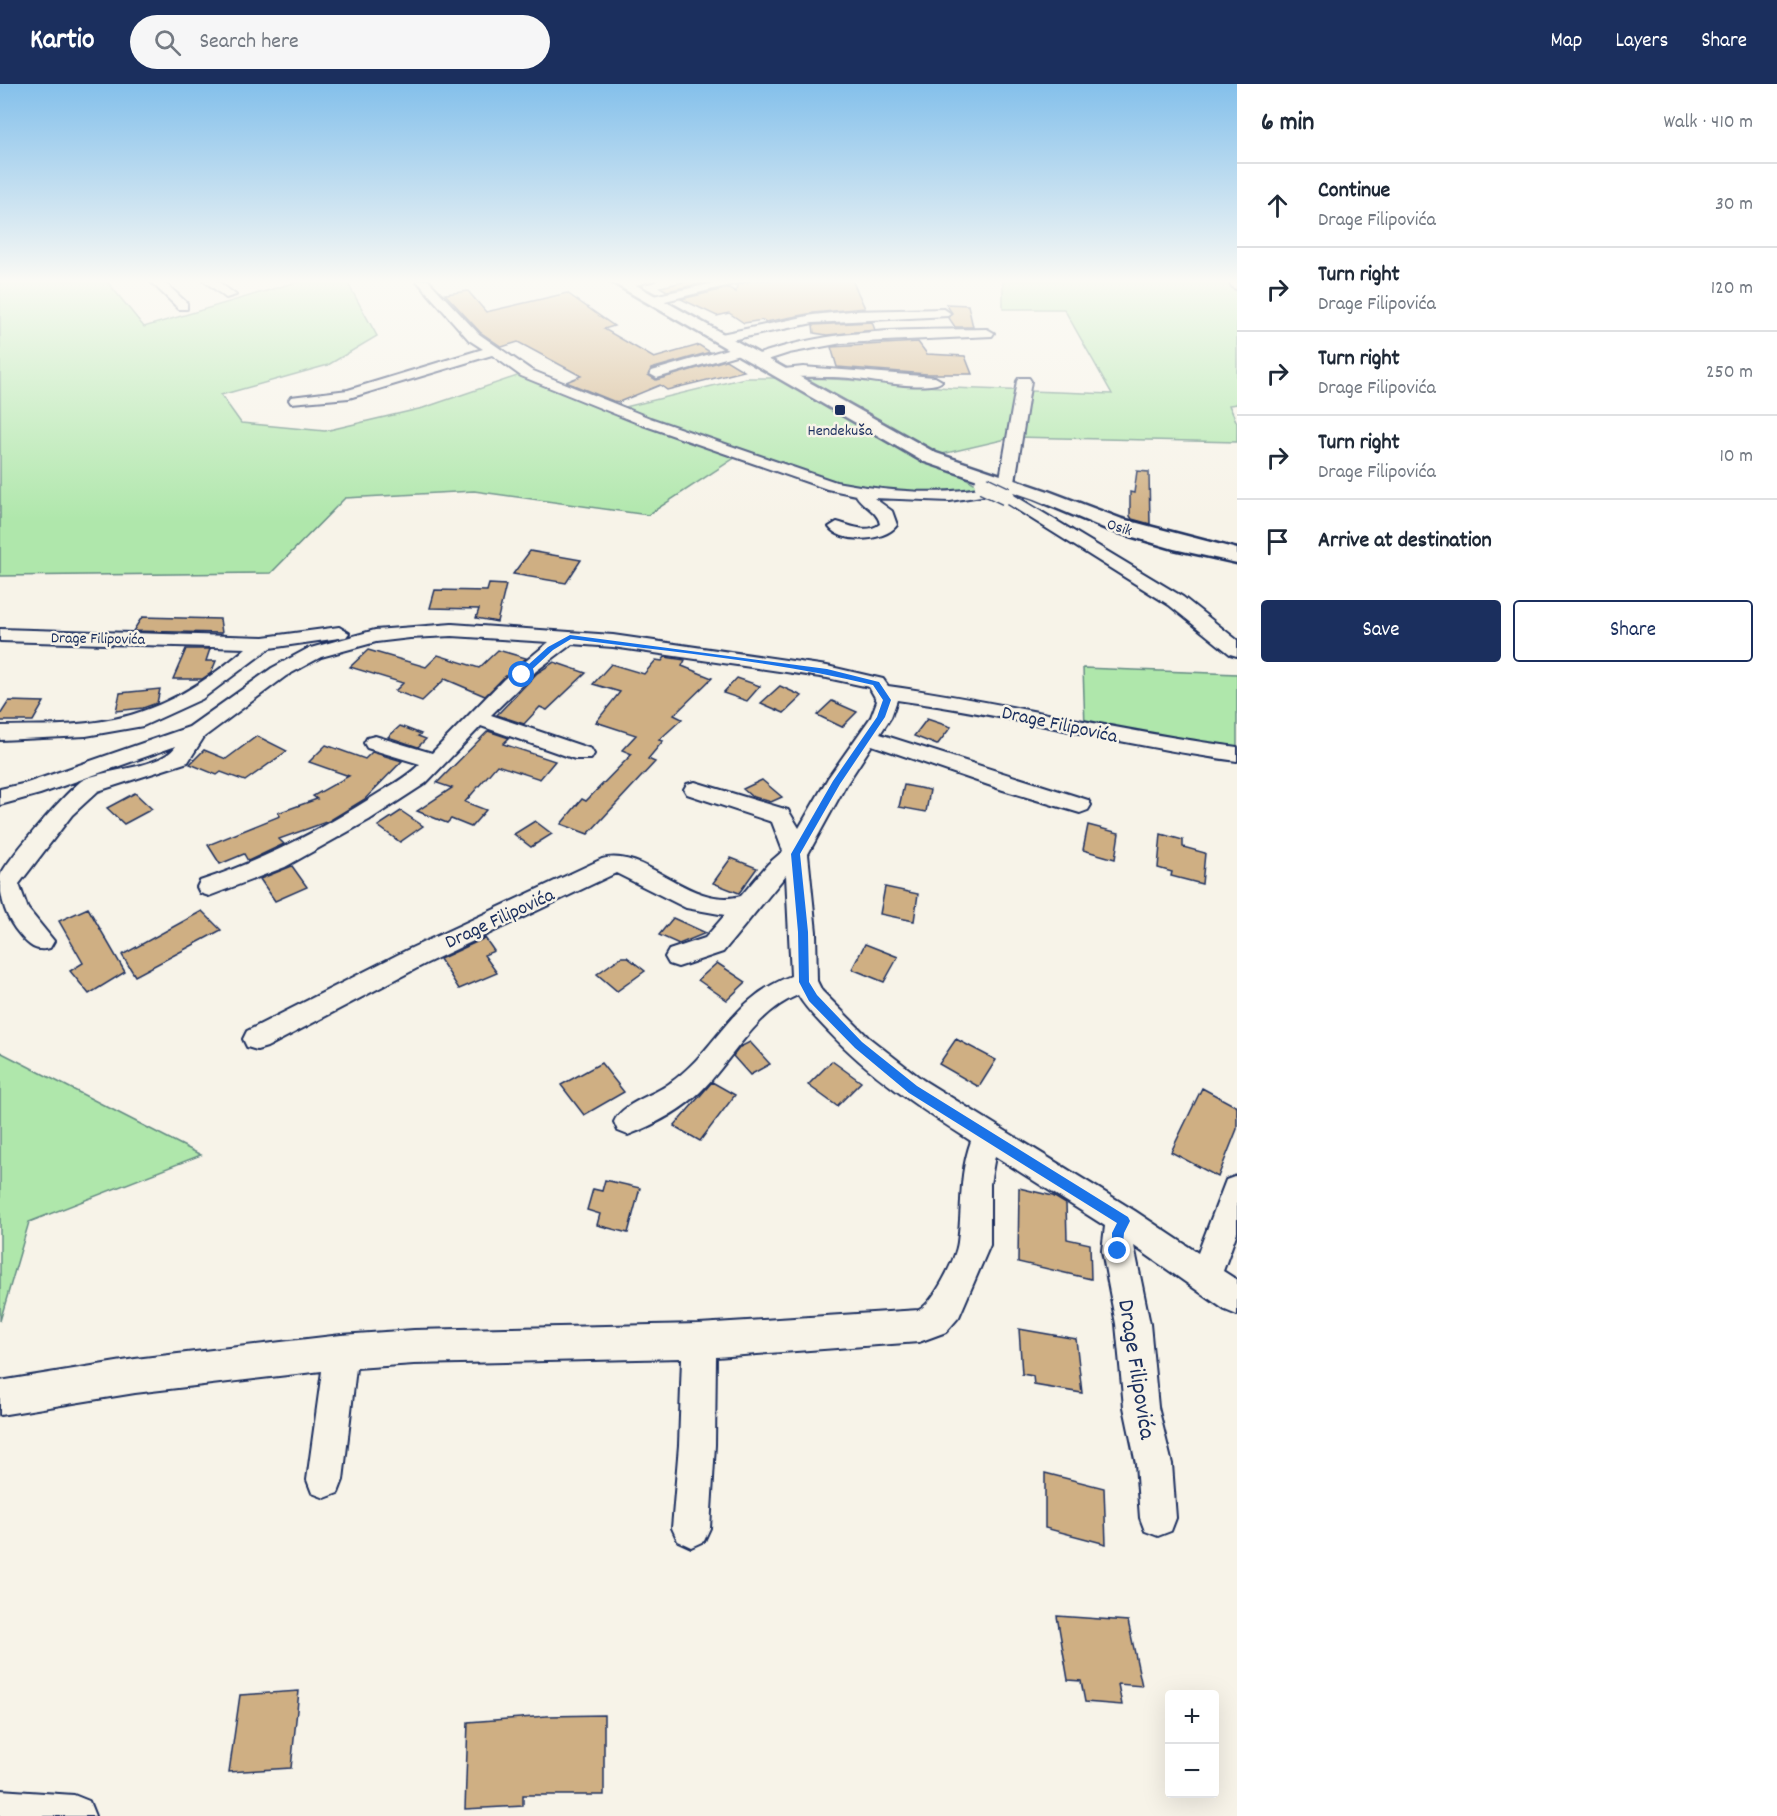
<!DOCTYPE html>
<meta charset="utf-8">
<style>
body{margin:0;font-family:Dekko,sans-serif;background:#f6f6f7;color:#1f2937}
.controls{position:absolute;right:18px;bottom:18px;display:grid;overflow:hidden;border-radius:6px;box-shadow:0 6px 24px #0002}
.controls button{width:54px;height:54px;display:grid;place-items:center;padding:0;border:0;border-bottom:2px solid #e0e1e3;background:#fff;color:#1f2937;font:30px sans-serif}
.stop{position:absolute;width:18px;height:18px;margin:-14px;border:4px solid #1a73e8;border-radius:50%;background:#fff}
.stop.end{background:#1a73e8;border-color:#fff;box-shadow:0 2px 6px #0008}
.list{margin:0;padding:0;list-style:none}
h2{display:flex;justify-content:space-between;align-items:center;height:78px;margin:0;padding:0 24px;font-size:26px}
h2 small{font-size:20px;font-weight:400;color:#747a83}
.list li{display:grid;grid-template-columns:39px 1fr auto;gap:18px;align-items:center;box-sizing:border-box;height:84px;padding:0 24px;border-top:2px solid #e0e1e3}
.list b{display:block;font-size:22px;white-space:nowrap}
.list p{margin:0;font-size:20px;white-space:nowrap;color:#747a83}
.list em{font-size:20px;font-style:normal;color:#747a83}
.actions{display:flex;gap:12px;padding:18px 24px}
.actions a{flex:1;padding:14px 0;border:2px solid #1b2f5e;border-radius:6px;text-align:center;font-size:21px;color:#1b2f5e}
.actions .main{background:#1b2f5e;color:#fff}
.icon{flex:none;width:33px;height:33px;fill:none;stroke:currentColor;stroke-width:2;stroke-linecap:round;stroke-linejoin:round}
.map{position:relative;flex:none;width:1237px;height:1732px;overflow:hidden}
header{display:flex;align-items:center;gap:36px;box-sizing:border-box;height:84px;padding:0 30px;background:#1b2f5e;color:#fff}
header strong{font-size:28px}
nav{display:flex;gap:33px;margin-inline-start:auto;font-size:21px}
.search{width:420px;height:54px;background:#f6f6f7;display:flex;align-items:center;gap:15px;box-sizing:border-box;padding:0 21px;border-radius:33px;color:#747a83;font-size:22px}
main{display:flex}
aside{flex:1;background:#fff}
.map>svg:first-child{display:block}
</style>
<header>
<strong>Kartio</strong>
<div class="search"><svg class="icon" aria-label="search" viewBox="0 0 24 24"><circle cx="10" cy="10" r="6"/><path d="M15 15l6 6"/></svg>Search here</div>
<nav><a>Map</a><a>Layers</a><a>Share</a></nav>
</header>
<main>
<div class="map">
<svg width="1237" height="1732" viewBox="0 0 1237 1732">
<rect width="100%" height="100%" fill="#f7f3e8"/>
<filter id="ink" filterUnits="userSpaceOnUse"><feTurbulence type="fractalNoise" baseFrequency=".0167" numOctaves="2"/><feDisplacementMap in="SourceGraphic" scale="12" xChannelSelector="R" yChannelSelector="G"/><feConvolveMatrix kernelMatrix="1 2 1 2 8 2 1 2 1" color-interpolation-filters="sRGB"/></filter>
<g filter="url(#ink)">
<path fill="#afe7ab" stroke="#658b84" stroke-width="1.5" d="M 0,196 L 106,196 L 144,243 L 300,197 L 298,196 L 346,196 L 377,252 L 328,281 L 221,311 L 241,339 L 325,347 L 423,324 L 526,289 L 617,325 L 745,294 L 821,294 L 952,304 L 1112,310 L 1064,225 L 1003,225 L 1003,196 L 1001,196 L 1237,196 L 1237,320 L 1229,321 L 1237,339 L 1237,358 L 1015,353 L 929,373 L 988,407 L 941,412 L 863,408 L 742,369 L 648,431 L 474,407 L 345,414 L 271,489 L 0,492 Z
M 1083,584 L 1237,590 L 1237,662 L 1085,643 Z
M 0,968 L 201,1071 L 29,1138 L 0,1237 Z"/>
<path fill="#cfaf83" stroke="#1b2f5e" stroke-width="1.5" d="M 693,196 L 717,196 L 667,207 L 660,203 Z
M 752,196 L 852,196 L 865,224 L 813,229 L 766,238 L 763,236 L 744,239 L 729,229 L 717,232 L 681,215 L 729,204 L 736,208 L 737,201 Z
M 468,207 L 486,228 L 567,209 L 614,242 L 604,245 L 654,274 L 699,261 L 710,268 L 651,285 L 648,291 L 656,296 L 726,276 L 744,287 L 667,306 L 660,301 L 619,318 L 613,317 L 566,298 L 581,292 L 518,258 L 502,263 L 480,248 L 445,210 Z
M 946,220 L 968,221 L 973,243 L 955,243 L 949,234 L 952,229 Z
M 872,238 L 875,246 L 827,251 L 814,249 L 813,241 Z
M 918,258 L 927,270 L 965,272 L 972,290 L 927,290 L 837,283 L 831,263 Z
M 1137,387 L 1149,388 L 1150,440 L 1132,435 L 1130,432 L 1130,408 L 1134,409 Z
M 530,467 L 581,476 L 566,499 L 513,490 Z
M 489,500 L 506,501 L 497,538 L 476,534 L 479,525 L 430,524 L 435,506 L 487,507 Z
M 142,533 L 220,535 L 222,549 L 133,547 Z
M 186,565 L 210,565 L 206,577 L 216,577 L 211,589 L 202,595 L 173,595 Z
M 368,566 L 426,583 L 438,571 L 479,584 L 498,566 L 526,574 L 485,612 L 445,595 L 422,617 L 395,607 L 403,599 L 350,583 Z
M 665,573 L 685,576 L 682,582 L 712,594 L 674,631 L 682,635 L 659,656 L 663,657 L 648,675 L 655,678 L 588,750 L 561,740 L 582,715 L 586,717 L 632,670 L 622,666 L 636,651 L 596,638 L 620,608 L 593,600 L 611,580 L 644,590 L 656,576 L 662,577 Z
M 554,578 L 586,589 L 547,626 L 540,623 L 524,640 L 497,631 L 537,589 Z
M 737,594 L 760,602 L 747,617 L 723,609 Z
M 780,602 L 802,612 L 784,629 L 761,619 Z
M 160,605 L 157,619 L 143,624 L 116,627 L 120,609 Z
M 9,617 L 44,618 L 33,637 L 0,637 L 0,631 Z
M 832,617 L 857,628 L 842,643 L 817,631 Z
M 927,635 L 951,643 L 937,661 L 914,652 Z
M 400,642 L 421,650 L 418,652 L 426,655 L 418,663 L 388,653 Z
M 488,647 L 509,654 L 503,660 L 555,677 L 540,695 L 497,681 L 465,718 L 486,726 L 471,743 L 451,735 L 447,739 L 417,727 L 452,704 L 437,699 Z
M 257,652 L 287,667 L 245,697 L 221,688 L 217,691 L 190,680 L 204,666 L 226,675 Z
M 326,661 L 365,675 L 372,668 L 402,677 L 365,715 L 329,737 L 279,755 L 284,760 L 248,777 L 244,770 L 220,780 L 208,761 L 280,732 L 278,729 L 317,715 L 313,712 L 349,692 L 309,678 Z
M 762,696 L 782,713 L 771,718 L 751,712 L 743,705 Z
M 904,701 L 930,706 L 926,728 L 899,723 Z
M 135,709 L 152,725 L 124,740 L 107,724 Z
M 401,727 L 423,742 L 400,758 L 378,742 Z
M 535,737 L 552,750 L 531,763 L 514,750 Z
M 1088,741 L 1119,749 L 1115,775 L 1083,766 Z
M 1161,750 L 1183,756 L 1183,763 L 1205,769 L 1202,800 L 1171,792 L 1172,788 L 1158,784 Z
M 731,774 L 757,784 L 739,809 L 713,799 Z
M 292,782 L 307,803 L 275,817 L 260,795 Z
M 885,803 L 918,810 L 914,837 L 880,830 Z
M 88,824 L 125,888 L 89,910 L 70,887 L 83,879 L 59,837 Z
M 202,827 L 221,846 L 135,892 L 122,871 Z
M 673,834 L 706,849 L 679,860 L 659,851 Z
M 485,854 L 494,867 L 484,871 L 497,889 L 459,905 L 440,875 Z
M 865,860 L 898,873 L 884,898 L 852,885 Z
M 621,873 L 627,873 L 645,887 L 617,907 L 597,890 Z
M 717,879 L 746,898 L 727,916 L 698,896 Z
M 956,955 L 996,976 L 979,1003 L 939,980 Z
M 750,958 L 770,980 L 750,991 L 733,972 L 740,963 Z
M 832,977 L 861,998 L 837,1022 L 808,1001 Z
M 601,979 L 624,1008 L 584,1031 L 561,1001 Z
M 712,998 L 735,1011 L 700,1057 L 674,1042 Z
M 1202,1004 L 1237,1023 L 1237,1045 L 1218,1093 L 1171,1068 Z
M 605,1096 L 640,1104 L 628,1149 L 597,1141 L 600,1130 L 587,1126 L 593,1105 L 602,1107 Z
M 1019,1104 L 1053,1112 L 1066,1120 L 1067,1155 L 1090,1160 L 1091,1195 L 1018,1178 Z
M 1019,1245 L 1076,1255 L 1082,1309 L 1034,1301 L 1033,1292 L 1022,1290 Z
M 1045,1389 L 1104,1404 L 1106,1460 L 1045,1444 Z
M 1057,1532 L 1128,1537 L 1142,1602 L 1118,1600 L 1122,1621 L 1085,1618 L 1081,1597 L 1068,1596 Z
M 299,1607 L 291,1684 L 229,1688 L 240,1611 Z
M 604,1631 L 604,1711 L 523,1711 L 523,1722 L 465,1725 L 468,1638 L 547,1632 Z"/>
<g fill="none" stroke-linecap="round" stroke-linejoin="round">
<defs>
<path id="street" d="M 149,196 L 162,196 L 187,219 L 187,225 L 179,225 Z
M 203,196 L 216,196 L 236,211 L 226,214 Z
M 416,196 L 428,196 L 479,250 L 531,286 L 650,334 L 836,398 C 890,408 946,413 999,400 L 1017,297 L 1019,294 L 1029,294 L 1031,297 L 1015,398 L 1019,402 L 1017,405 L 1007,407 L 1183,513 L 1237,556 L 1237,572 L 1230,570 L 1169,521 L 1000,415 L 1000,409 L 950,417 L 874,414 L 892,427 L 897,441 C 885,458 841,460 829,443 L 837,438 C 852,442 867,450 880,440 C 878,427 862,422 856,411 L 827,405 L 640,340 L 521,292 L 492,271 L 349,314 L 291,319 L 289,316 L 291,313 L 348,306 L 483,265 L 469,256 Z
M 628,196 L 655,196 L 624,204 L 618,200 Z
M 729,196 L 750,196 L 653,220 L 647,216 L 653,212 Z
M 1228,196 L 1237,196 L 1237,205 L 1233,204 Z
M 944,225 L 950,229 L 948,232 L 813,239 L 721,258 L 714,254 L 721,250 L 813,231 L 851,227 Z
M 987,245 L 994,249 L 992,252 L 842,259 L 789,269 L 758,279 L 751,275 C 756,270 765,268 772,266 C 841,244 915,246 987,245 Z
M 741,261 L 748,265 L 746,268 L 657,294 L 650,290 L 652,287 Z
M 803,283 L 935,293 L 942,297 C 932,308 867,296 850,294 C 837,292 783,295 777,289 L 784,285 Z
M 452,540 L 613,551 L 827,582 L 883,595 L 888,602 C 1005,618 1120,648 1237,663 L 1237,677 C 1123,662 1011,631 897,616 L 891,633 L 880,650 L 1088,716 L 1091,721 L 1088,726 L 1080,729 L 1003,706 L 872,661 L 846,701 L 808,770 L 816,848 L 817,897 L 822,907 L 868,953 L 923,996 L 1135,1127 L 1198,1169 L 1226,1096 L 1237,1092 L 1237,1148 L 1223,1187 L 1237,1196 L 1237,1231 L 1225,1226 L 1134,1162 L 1150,1240 L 1158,1323 L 1172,1380 L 1176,1434 L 1171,1447 L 1158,1452 L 1145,1447 L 1140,1434 L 1136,1380 L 1124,1323 L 1116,1240 L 1102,1167 L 1105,1142 L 995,1072 L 990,1100 L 990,1161 L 959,1233 L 946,1248 L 919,1258 L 716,1273 L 715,1361 L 710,1444 L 704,1457 L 691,1463 L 678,1457 L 672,1444 L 679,1361 L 682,1274 L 414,1280 L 356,1284 L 343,1396 L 338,1409 L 325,1414 L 312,1409 L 307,1396 L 322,1287 L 135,1309 L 0,1331 L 0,1297 L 135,1275 L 341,1251 L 414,1246 L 699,1240 L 919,1226 C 934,1218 956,1175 958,1158 C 963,1121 958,1094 971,1057 C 920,1024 870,992 828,947 C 817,935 806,925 798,911 C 756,928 733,974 703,1005 C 684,1025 654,1041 628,1051 L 618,1047 L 614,1038 C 622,1019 653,1012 670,999 C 718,965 730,915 791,892 L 786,791 L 723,868 L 678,883 L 669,880 L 665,873 L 669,866 L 705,854 L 725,831 L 686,824 L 616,789 L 425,880 L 267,963 L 257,966 L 247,963 L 243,955 L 247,947 L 407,866 L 602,775 C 647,763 689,826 741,812 L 768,780 L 783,767 L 772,738 L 687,710 L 684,705 L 687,700 L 695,698 L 788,726 L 799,744 L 828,694 L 871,633 L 877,617 L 869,603 L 827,594 L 613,563 L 572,560 L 536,587 L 491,631 L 591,665 L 594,670 L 591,675 L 575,675 L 481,642 L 426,699 L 369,736 L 285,783 L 209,812 L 200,809 L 197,803 L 200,797 C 261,777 317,748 371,714 C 388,703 406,694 420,680 L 367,664 L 364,659 L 367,654 L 375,652 L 432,669 L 504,595 L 549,558 L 452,552 L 410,554 L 376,558 L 321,573 L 286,592 L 204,653 L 188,678 L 98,707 L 72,731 L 19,800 L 28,825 L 54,857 L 50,864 C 36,868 29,862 20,851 C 6,835 0,815 0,793 C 3,780 70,703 83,696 C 106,685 162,684 176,662 L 40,710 L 0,721 L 0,705 L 27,699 L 189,643 L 272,584 L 307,565 L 375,546 Z
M 339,543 L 349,549 L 346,553 L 270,564 L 202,615 L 143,642 L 86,652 L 0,656 L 0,642 C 38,641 77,643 114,635 C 164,625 208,597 246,564 L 0,557 L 0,545 L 264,553 Z
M 0,1706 L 74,1711 L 89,1717 L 95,1732 L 0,1732 Z"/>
<path id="secondary" d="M 608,196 L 627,196 L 936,369 L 1048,407 L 1122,435 L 1237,465 L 1237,479 L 1174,465 L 1106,445 L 1034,415 L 922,377 Z"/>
</defs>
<use href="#street" stroke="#1b2f5e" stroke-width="4"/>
<use href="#secondary" stroke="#1b2f5e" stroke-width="5"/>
<use href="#street" fill="#f7f3e8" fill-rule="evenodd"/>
<use href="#secondary" fill="#f7f3e8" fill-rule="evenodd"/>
<defs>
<path id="street-bridge" d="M 983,401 L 1006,412"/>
</defs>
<use href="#street-bridge" stroke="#1b2f5e" stroke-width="20" stroke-linecap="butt"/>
<use href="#street-bridge" stroke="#f7f3e8" stroke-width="17"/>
</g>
</g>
<linearGradient id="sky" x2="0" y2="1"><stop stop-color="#84c0eb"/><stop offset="0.45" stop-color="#fbfaf5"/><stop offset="1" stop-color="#fbfaf5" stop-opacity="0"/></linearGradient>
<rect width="1237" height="438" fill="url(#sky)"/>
<path fill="#1a73e8" d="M 570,551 L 827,585 L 879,598 L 891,616 L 885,633 L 840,700 L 800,770 L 808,848 L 809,898 L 817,911 L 862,958 L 917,1002 L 1128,1133 L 1130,1137 L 1124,1149 L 1122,1171 L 1118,1173 L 1112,1167 L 1112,1149 L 1117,1139 L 909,1009 L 855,964 L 809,917 L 799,898 L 798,848 L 791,770 L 833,697 L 877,633 L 883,616 L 873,601 C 774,577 672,568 571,555 L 553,566 L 525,592 L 519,592 L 519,589 L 548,563 Z"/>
<rect fill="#1b2f5e" stroke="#f7f3e8" stroke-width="2" x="834" y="320" width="12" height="12" rx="3"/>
<g text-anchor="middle" stroke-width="5" stroke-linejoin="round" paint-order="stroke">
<g font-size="16" fill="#1b2f5e" stroke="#f7f3e8">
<text x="840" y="351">Hendekuša</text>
</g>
<g font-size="16" fill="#1b2f5e" stroke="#f7f3e8">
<text transform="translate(1120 442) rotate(18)" y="6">Osik</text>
<text transform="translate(98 553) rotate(1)" y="6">Drage Filipovića</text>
</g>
<g font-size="20" fill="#1b2f5e" stroke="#f7f3e8">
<text transform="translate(1060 639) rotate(12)" y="7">Drage Filipovića</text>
<text transform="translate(499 833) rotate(-25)" y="7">Drage Filipovića</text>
</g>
<g font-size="24" fill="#1b2f5e" stroke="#f7f3e8">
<text transform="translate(1138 1285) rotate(81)" y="8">Drage Filipovića</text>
</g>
</g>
</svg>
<div class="controls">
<button>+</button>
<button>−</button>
</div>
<div class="stop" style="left:522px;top:591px"></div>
<div class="stop end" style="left:1118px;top:1167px"></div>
</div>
<aside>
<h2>6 min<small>Walk · 410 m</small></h2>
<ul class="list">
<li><svg class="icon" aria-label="ahead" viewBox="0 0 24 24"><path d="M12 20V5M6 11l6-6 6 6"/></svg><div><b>Continue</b><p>Drage Filipovića</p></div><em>30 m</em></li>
<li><svg class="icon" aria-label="right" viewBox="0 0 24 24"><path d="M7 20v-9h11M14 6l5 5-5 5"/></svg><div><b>Turn right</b><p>Drage Filipovića</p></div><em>120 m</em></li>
<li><svg class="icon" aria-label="right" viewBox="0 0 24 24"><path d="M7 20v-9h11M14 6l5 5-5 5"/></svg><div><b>Turn right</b><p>Drage Filipovića</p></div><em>250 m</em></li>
<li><svg class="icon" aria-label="right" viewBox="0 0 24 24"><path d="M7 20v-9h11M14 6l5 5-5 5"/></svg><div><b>Turn right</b><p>Drage Filipovića</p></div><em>10 m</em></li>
<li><svg class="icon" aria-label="arrive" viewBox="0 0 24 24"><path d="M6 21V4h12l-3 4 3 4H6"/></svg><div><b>Arrive at destination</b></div></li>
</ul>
<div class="actions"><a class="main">Save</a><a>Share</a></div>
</aside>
</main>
